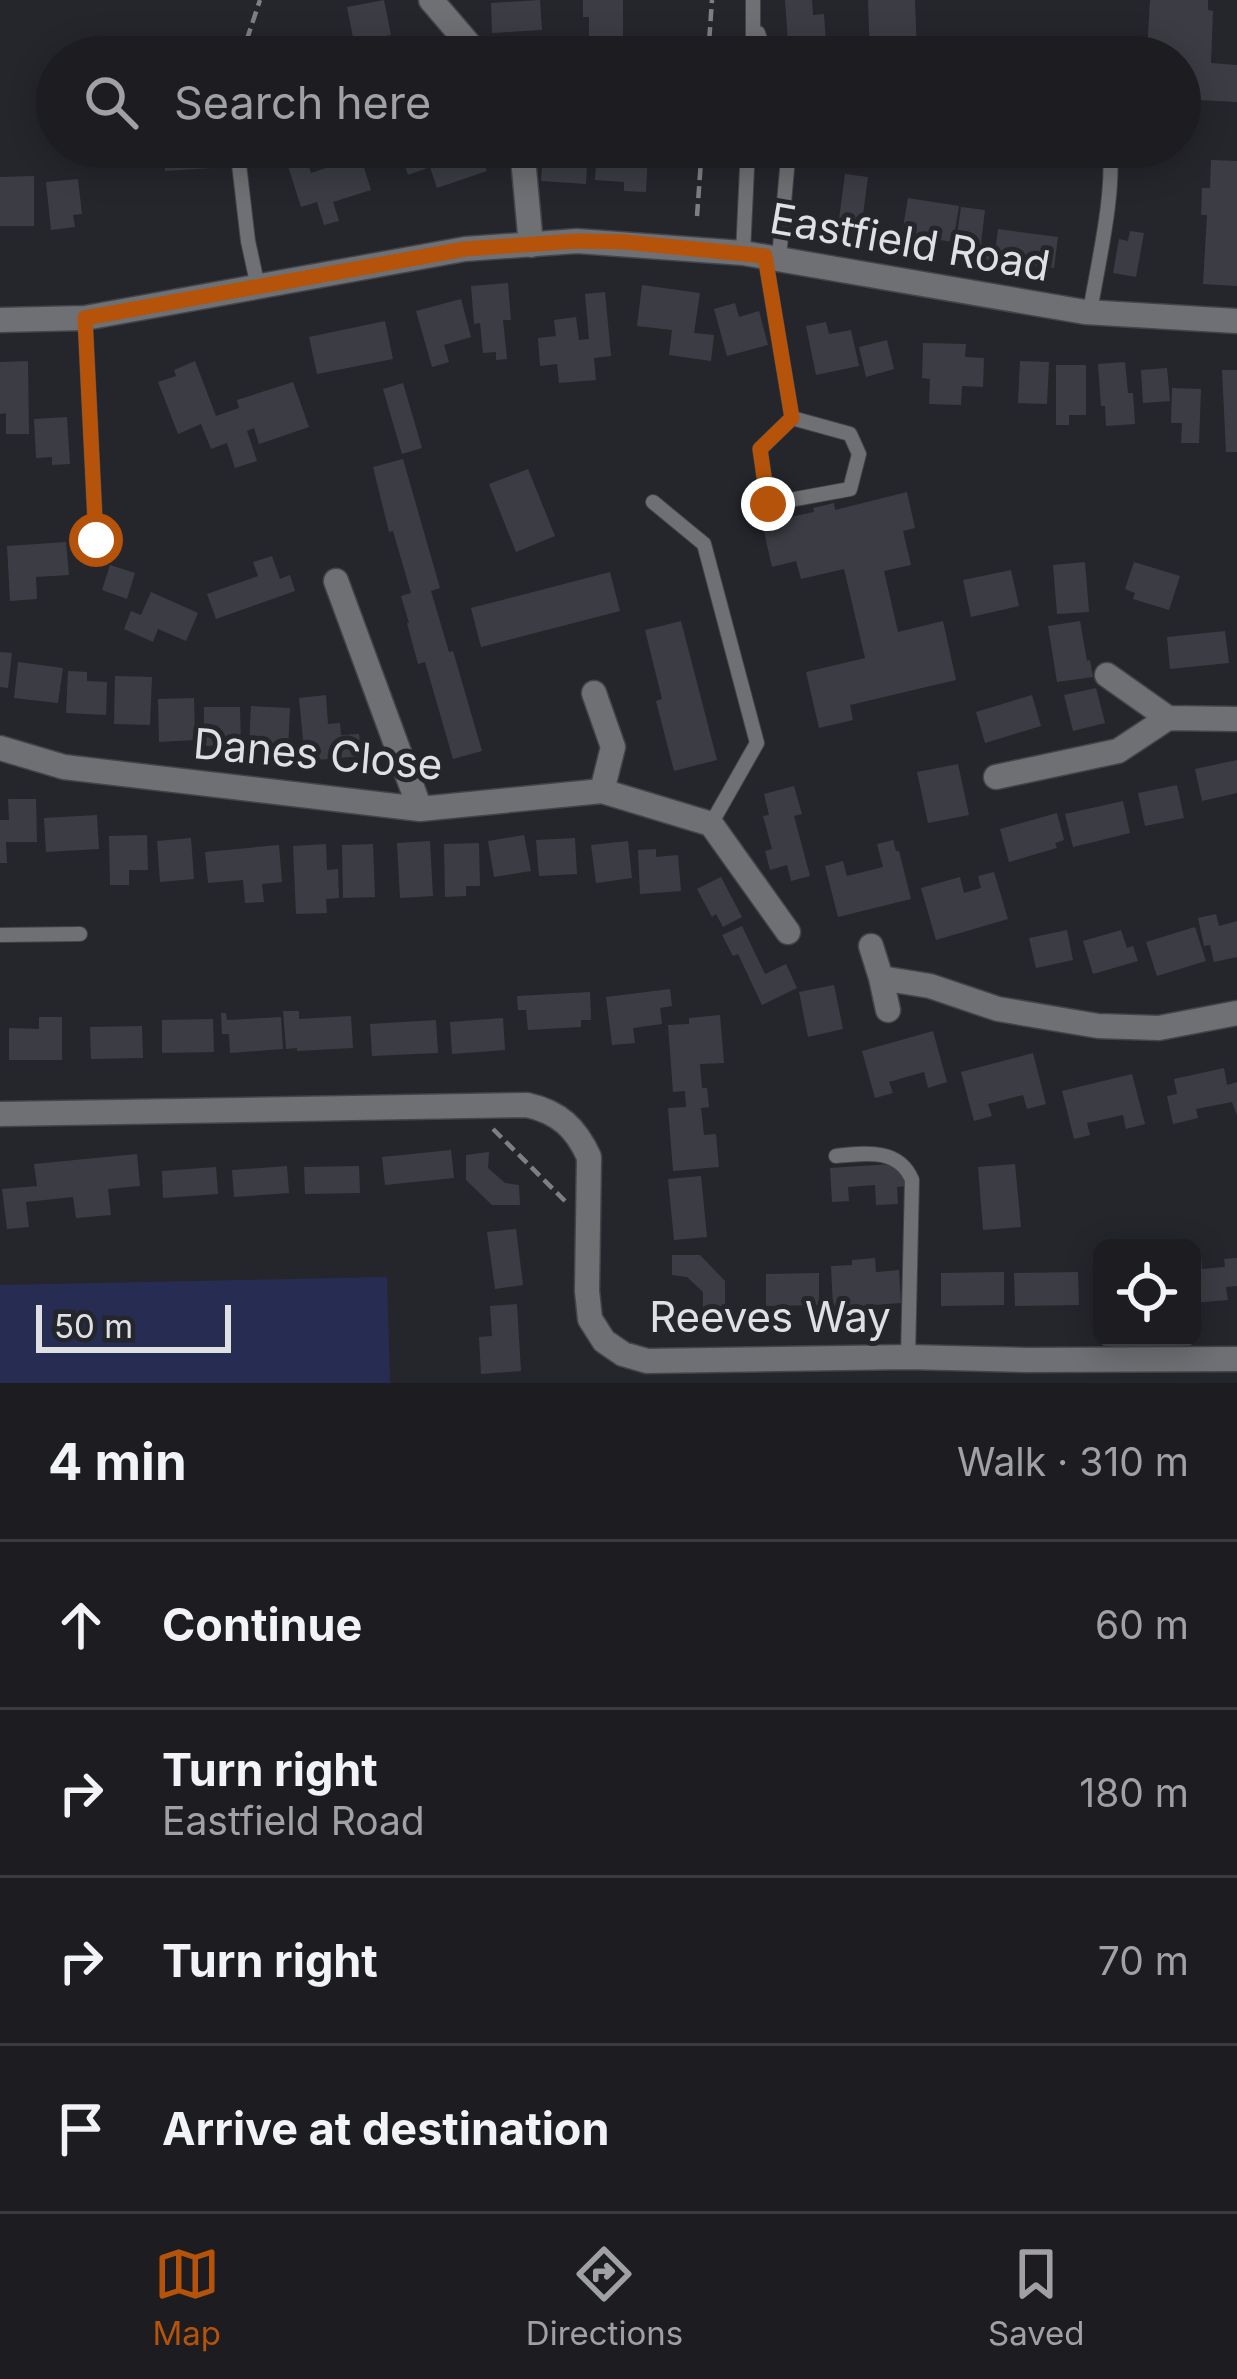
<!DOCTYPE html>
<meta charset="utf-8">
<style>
body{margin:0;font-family:Inter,sans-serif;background:#29292e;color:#f1f3f6}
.controls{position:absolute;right:36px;bottom:36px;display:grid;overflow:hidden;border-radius:18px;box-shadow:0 6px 30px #0003}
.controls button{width:108px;height:108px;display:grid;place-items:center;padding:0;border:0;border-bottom:3px solid #3a3a3f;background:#1c1c21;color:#f1f3f6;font:60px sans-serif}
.scale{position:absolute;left:36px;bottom:30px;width:195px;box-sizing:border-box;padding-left:12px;border:6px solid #dfe0e4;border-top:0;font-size:33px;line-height:42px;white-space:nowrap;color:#dfe0e4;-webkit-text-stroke:9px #25262c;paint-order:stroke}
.stop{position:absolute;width:36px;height:36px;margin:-27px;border:9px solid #b45309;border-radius:50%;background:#fff}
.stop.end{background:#b45309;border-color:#fff;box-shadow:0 3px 12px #0008}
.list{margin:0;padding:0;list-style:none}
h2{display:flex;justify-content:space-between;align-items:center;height:156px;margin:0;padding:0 48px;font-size:51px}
h2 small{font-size:39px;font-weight:400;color:#a0a1a5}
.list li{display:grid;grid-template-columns:78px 1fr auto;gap:36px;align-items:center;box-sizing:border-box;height:168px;padding:0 48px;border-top:3px solid #3a3a3f}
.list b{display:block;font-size:45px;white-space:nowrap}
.list p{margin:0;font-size:39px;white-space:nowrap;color:#a0a1a5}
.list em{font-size:39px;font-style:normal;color:#a0a1a5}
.icon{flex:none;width:66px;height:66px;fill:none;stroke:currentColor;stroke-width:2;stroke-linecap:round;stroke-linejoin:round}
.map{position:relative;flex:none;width:1237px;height:1383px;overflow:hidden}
.search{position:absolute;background:#1c1c21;box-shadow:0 6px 30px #0003;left:36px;right:36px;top:36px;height:132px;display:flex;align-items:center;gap:30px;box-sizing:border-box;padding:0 42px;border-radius:66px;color:#a0a1a5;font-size:45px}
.sheet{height:828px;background:#1c1c21}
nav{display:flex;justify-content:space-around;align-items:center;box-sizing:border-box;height:168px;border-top:3px solid #3a3a3f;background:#1c1c21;font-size:33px;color:#a0a1a5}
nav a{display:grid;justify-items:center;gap:6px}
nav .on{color:#b45309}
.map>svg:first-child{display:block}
</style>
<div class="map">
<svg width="1237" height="1383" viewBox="0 0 1237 1383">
<rect width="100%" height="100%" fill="#25262c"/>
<path fill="#272d52" d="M 387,1277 L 390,1383 L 0,1383 L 0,1285 Z"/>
<path fill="#3c3d44" d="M 384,0 L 391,35 L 354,42 L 347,7 Z
M 540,0 L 542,30 L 492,33 L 491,3 Z
M 583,0 L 623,0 L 623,38 L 632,38 L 632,45 L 589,45 L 589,17 L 583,17 Z
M 785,0 L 812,0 L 813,15 L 824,14 L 827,57 L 789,57 Z
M 868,0 L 915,0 L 917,57 L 870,57 Z
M 1150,0 L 1208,0 L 1208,10 L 1213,11 L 1211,63 L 1237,65 L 1237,102 L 1180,99 L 1180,57 L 1147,53 Z
M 101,147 L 210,147 L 212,168 L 165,171 L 165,157 L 102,161 Z
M 332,147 L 345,147 L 349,161 L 361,158 L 371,190 L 333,202 L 339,221 L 324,225 L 317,202 L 301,207 L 286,160 L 305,154 L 311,173 L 338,164 Z
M 411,147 L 461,147 L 464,155 L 479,150 L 487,171 L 437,188 L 430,167 L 408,175 L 400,151 Z
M 597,147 L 648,153 L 646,192 L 624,191 L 624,182 L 595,180 Z
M 543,149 L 588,151 L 586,184 L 541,181 Z
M 1211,160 L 1237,161 L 1237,286 L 1203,284 L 1207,215 L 1201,215 L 1202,188 L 1210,188 Z
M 845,174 L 868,177 L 860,237 L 837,234 Z
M 34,176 L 34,226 L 0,226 L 0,177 Z
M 78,179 L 82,214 L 73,215 L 75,227 L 51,230 L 46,182 Z
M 908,198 L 959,206 L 953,242 L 902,234 Z
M 961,207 L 985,210 L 981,243 L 996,245 L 998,229 L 1058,237 L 1054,268 L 967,257 L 969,243 L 956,241 Z
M 1130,231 L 1144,233 L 1136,277 L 1113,273 L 1119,239 L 1128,241 Z
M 508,283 L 511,320 L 503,320 L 507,359 L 496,360 L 496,352 L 483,353 L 480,323 L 474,324 L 471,286 Z
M 642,285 L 700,293 L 694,333 L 714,335 L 711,361 L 669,355 L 672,330 L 637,326 Z
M 605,292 L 611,356 L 594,358 L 596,380 L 559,383 L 557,364 L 540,366 L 538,338 L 556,336 L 554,320 L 576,317 L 579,340 L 589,339 L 585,294 Z
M 461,299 L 471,337 L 444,345 L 449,362 L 432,367 L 416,311 Z
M 735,303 L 739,317 L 759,311 L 768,345 L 727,356 L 714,309 Z
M 385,321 L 393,359 L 317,374 L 309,337 Z
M 826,322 L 829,334 L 851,330 L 859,366 L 816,375 L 806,326 Z
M 887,340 L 894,369 L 866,377 L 859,347 Z
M 923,343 L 966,344 L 965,357 L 984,358 L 983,387 L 962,386 L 961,405 L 929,404 L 930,379 L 922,378 Z
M 28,361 L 29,434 L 6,434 L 6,413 L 0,414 L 0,362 Z
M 195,361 L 216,416 L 239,408 L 237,400 L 293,382 L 309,427 L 259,444 L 254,428 L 247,431 L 257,461 L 235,468 L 227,443 L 211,449 L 201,424 L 178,434 L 158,382 L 176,376 L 174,370 Z
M 1020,361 L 1049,362 L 1047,404 L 1018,403 Z
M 1125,362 L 1128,393 L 1133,393 L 1135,424 L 1106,426 L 1105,406 L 1101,406 L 1098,364 Z
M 1056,365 L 1086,365 L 1086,415 L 1069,415 L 1069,425 L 1056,425 Z
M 1167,368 L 1170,401 L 1143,403 L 1141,370 Z
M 1222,370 L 1237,370 L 1237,452 L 1226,452 Z
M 403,383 L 422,448 L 402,454 L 383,389 Z
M 1172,388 L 1201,389 L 1199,443 L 1181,443 L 1182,423 L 1171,423 Z
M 67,417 L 70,464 L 52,465 L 52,457 L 36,458 L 34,419 Z
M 403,459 L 440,588 L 431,591 L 449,652 L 453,651 L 482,751 L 453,759 L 425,662 L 418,664 L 407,623 L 409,623 L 401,596 L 411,593 L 393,531 L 389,532 L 373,467 Z
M 528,469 L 555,536 L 516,552 L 489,484 Z
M 907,492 L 915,528 L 903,531 L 911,565 L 884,571 L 898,632 L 943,621 L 956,680 L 850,705 L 853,720 L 819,728 L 806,672 L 865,658 L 844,569 L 801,579 L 796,561 L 772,567 L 762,523 L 814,512 L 813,508 L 834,503 L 835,510 Z
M 66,542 L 69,575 L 36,577 L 37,599 L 10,601 L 7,546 Z
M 272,556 L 280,579 L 290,575 L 295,591 L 216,619 L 207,594 L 258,576 L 253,562 Z
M 1085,562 L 1089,612 L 1057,614 L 1053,565 Z
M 1134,562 L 1180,576 L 1169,610 L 1133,599 L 1135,593 L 1125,589 Z
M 110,565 L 135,573 L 127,599 L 102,590 Z
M 1011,570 L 1019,606 L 971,617 L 963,580 Z
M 610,572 L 620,611 L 481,647 L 471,608 Z
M 151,592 L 198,613 L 186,641 L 158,629 L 153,642 L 124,629 L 131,611 L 141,615 Z
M 681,621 L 717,760 L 674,771 L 656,701 L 662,699 L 645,630 Z
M 1080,621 L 1087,661 L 1090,660 L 1093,677 L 1057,682 L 1048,626 Z
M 1225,631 L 1229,663 L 1170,669 L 1167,637 Z
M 0,652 L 12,653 L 8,688 L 0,687 Z
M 18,662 L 63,668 L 58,703 L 14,698 Z
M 68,671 L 87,672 L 87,681 L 107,682 L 106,715 L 66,713 Z
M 115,676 L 152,677 L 150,725 L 114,724 Z
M 1096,688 L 1105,723 L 1073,731 L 1064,695 Z
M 326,695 L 328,724 L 340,723 L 341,735 L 359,734 L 361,756 L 305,761 L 299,698 Z
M 1032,695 L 1041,726 L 985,743 L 976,712 Z
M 194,698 L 195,740 L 159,742 L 158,699 Z
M 251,706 L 290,708 L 288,750 L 249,748 Z
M 204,707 L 240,707 L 241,745 L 204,746 Z
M 1237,760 L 1237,793 L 1202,801 L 1195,769 Z
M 958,764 L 969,815 L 928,823 L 917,772 Z
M 1177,785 L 1184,818 L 1145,826 L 1138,793 Z
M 794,786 L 802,814 L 794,816 L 810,876 L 791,881 L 787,865 L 770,870 L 765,851 L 772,849 L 763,816 L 769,815 L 764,794 Z
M 8,799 L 36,799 L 37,842 L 6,842 L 7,863 L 0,863 L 0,820 L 9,820 Z
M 1123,801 L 1130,833 L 1073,847 L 1065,814 Z
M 1057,813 L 1064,840 L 1055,843 L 1057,848 L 1009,862 L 1000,829 Z
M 97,815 L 99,849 L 46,852 L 44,818 Z
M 147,835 L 148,870 L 129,870 L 129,885 L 110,885 L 109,836 Z
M 524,835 L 531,871 L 494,877 L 488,841 Z
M 191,838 L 194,879 L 160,882 L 157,841 Z
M 575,838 L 577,874 L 539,876 L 536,840 Z
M 893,840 L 896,851 L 899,851 L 911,899 L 838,917 L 825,866 L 843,861 L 847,876 L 883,867 L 877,844 Z
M 430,841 L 433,896 L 400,898 L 397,843 Z
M 628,841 L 632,878 L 596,883 L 591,845 Z
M 479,843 L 480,886 L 466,886 L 466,896 L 445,897 L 444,844 Z
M 326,844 L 327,870 L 338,869 L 339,898 L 326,899 L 327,913 L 296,914 L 293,846 Z
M 373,844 L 375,897 L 343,898 L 342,845 Z
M 279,845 L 282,882 L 262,884 L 264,902 L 245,903 L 243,880 L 208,883 L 205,852 Z
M 656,849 L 656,857 L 678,855 L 681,891 L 640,894 L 638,850 Z
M 994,872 L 1008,919 L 936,940 L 921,888 L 960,877 L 964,893 L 981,888 L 978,876 Z
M 721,877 L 742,917 L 723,927 L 716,914 L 712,917 L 697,889 Z
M 1216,914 L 1219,926 L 1237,921 L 1237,957 L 1214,962 L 1210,945 L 1204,946 L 1198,918 Z
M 742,926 L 765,974 L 786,964 L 797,988 L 762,1005 L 738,954 L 733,956 L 722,935 Z
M 1195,927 L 1206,961 L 1157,976 L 1146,942 Z
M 1067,930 L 1073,960 L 1036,968 L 1029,938 Z
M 1121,930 L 1127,948 L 1133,946 L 1138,961 L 1093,974 L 1083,941 Z
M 834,985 L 843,1029 L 808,1037 L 799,992 Z
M 670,989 L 672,1006 L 660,1008 L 662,1024 L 633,1028 L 635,1043 L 612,1045 L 606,997 Z
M 590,992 L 591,1020 L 581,1020 L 581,1027 L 528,1030 L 526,1010 L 518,1010 L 517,996 Z
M 283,1011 L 299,1011 L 299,1019 L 351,1016 L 353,1048 L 297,1051 L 297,1048 L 286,1049 Z
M 221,1013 L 226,1013 L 227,1020 L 281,1017 L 283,1049 L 230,1053 L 229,1034 L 222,1034 Z
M 720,1015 L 724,1063 L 700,1064 L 702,1088 L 707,1088 L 709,1107 L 701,1108 L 704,1135 L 716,1134 L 719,1167 L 673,1171 L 668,1108 L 686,1107 L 685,1091 L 673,1092 L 668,1025 L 689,1024 L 689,1018 Z
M 39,1017 L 62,1017 L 62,1060 L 9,1060 L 9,1028 L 39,1029 Z
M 503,1018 L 505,1050 L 452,1054 L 450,1022 Z
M 213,1019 L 214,1052 L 162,1053 L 162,1020 Z
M 436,1020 L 438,1053 L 372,1056 L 370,1024 Z
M 142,1026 L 143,1058 L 91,1059 L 90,1027 Z
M 933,1031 L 947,1082 L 928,1088 L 924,1072 L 889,1082 L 893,1093 L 875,1098 L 862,1051 Z
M 1033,1053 L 1046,1104 L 1027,1109 L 1023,1095 L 988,1104 L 992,1116 L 974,1121 L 961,1072 Z
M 1224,1068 L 1227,1085 L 1237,1082 L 1237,1115 L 1232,1102 L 1196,1109 L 1198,1118 L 1173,1124 L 1167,1096 L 1177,1094 L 1174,1079 Z
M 1132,1074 L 1145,1124 L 1126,1129 L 1123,1115 L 1087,1123 L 1090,1135 L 1074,1139 L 1062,1091 Z
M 451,1150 L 454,1178 L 385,1185 L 382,1157 Z
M 489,1152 L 488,1168 L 505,1183 L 519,1185 L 520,1205 L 492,1205 L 466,1180 L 466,1155 Z
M 137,1154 L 140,1186 L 108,1189 L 111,1215 L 76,1218 L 73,1197 L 26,1202 L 29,1227 L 7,1229 L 2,1189 L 37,1186 L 34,1164 Z
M 907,1163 L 908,1186 L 897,1187 L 898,1204 L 876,1205 L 875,1185 L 848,1187 L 849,1201 L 832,1202 L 830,1168 Z
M 1015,1164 L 1021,1227 L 983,1230 L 978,1167 Z
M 287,1166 L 289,1193 L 234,1197 L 232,1170 Z
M 359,1166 L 360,1193 L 305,1194 L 304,1167 Z
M 216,1167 L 218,1194 L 163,1198 L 162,1171 Z
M 701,1176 L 707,1237 L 674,1240 L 668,1179 Z
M 516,1229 L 523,1285 L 495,1289 L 487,1232 Z
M 672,1255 L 700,1255 L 725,1281 L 725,1306 L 703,1308 L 703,1292 L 687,1277 L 672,1275 Z
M 1201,1256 L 1202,1269 L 1225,1267 L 1224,1259 L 1237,1258 L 1237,1286 L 1226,1287 L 1228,1300 L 1192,1303 L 1192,1257 Z
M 875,1258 L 876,1272 L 899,1270 L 901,1303 L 833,1308 L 831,1266 L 852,1265 L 852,1260 Z
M 1102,1258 L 1102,1286 L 1097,1287 L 1094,1259 Z
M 1004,1272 L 1004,1305 L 941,1306 L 941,1273 Z
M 1078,1272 L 1079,1305 L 1015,1306 L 1014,1273 Z
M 819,1273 L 819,1305 L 766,1306 L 766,1274 Z
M 517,1304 L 521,1371 L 481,1374 L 479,1337 L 492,1336 L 490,1306 Z"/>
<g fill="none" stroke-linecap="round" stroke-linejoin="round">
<defs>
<path id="service" d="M 753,0 L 753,57
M 758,33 L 766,57
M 237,147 L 248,241 L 258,287
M 743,253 L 748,147
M 765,256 L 792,418 L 850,434 L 859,454 L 850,489 L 768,504 L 760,449 L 792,418
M 779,258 L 789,147
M 1090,312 C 1097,268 1116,189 1109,147
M 85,318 L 96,540
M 653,502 L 704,544 L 757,743 L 711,824
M 0,935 L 80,934
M 836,1156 C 866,1153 899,1148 912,1180 L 908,1357"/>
<path id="minor" d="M 431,0 L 480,57
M 522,147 L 531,245
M 336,581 L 420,809
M 1107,675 L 1168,718
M 594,693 L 613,747 L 602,791
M 0,748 L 64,767 L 420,809 L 602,791 L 711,824 L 788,932
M 996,777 L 1118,751 L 1168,718 L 1237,719
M 871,946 L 881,978 L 930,986 L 998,1009 L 1098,1026 L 1159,1028 L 1237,1013
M 881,978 L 888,1010
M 0,1114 L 527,1105 C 559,1112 576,1128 589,1157 L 587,1291 L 590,1319 L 604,1341 L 623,1354 L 647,1361 L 908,1357 L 1028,1360 L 1237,1359"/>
<path id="tertiary" d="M 0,320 L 85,318 L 465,249 L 577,241 L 743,253 L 1085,312 L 1237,321"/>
</defs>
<use href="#service" stroke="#434449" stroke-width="16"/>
<use href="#minor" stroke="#434449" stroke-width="27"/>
<use href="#tertiary" stroke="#434449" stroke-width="27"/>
<path stroke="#7e7f84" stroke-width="4.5" stroke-dasharray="12 6" stroke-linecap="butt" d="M 241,57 L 260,0
M 708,57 L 712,0
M 697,216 L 702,147
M 493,1129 L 565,1201"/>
<use href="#service" stroke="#6f7073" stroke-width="14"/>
<use href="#minor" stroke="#6f7073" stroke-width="24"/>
<use href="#tertiary" stroke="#6f7073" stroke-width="24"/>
</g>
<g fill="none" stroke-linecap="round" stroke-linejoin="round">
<path stroke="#b45309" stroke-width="15" d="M 96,540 L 85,318 L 465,249 L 577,241 L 624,242 L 765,256 L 792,418 L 760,449 L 768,504"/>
</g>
<g text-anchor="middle" stroke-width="10" stroke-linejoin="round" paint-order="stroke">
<g font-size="42" fill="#dfe0e4" stroke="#25262c">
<text transform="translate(910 242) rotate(10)" y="15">Eastfield Road</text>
<text transform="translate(318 754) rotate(5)" y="15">Danes Close</text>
<text x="770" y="1332">Reeves Way</text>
</g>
</g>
</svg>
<div class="controls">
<button><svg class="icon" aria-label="locate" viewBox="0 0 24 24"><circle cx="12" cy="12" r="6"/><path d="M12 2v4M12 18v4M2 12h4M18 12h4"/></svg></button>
</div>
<div class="scale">50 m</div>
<div class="stop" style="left:96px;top:540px"></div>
<div class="stop end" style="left:768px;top:504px"></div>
<div class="search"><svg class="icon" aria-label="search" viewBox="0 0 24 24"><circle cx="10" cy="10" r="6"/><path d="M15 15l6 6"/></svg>Search here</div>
</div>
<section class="sheet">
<h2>4 min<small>Walk · 310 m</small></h2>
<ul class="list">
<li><svg class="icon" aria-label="ahead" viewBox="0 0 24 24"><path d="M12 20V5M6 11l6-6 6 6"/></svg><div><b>Continue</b></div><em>60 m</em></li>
<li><svg class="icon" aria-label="right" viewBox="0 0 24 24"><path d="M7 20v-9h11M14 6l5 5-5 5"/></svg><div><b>Turn right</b><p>Eastfield Road</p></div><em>180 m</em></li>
<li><svg class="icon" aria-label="right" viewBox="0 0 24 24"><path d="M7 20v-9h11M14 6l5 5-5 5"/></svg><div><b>Turn right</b></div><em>70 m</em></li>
<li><svg class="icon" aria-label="arrive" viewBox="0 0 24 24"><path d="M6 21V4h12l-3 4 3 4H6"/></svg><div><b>Arrive at destination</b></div></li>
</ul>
</section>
<nav>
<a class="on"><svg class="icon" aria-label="map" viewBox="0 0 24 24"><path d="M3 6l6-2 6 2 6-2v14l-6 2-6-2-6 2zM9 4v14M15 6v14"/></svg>Map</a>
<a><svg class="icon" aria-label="directions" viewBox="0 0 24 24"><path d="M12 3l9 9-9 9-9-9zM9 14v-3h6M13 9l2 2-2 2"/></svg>Directions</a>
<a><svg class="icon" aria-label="saved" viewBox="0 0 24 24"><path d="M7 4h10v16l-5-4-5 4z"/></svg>Saved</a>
</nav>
